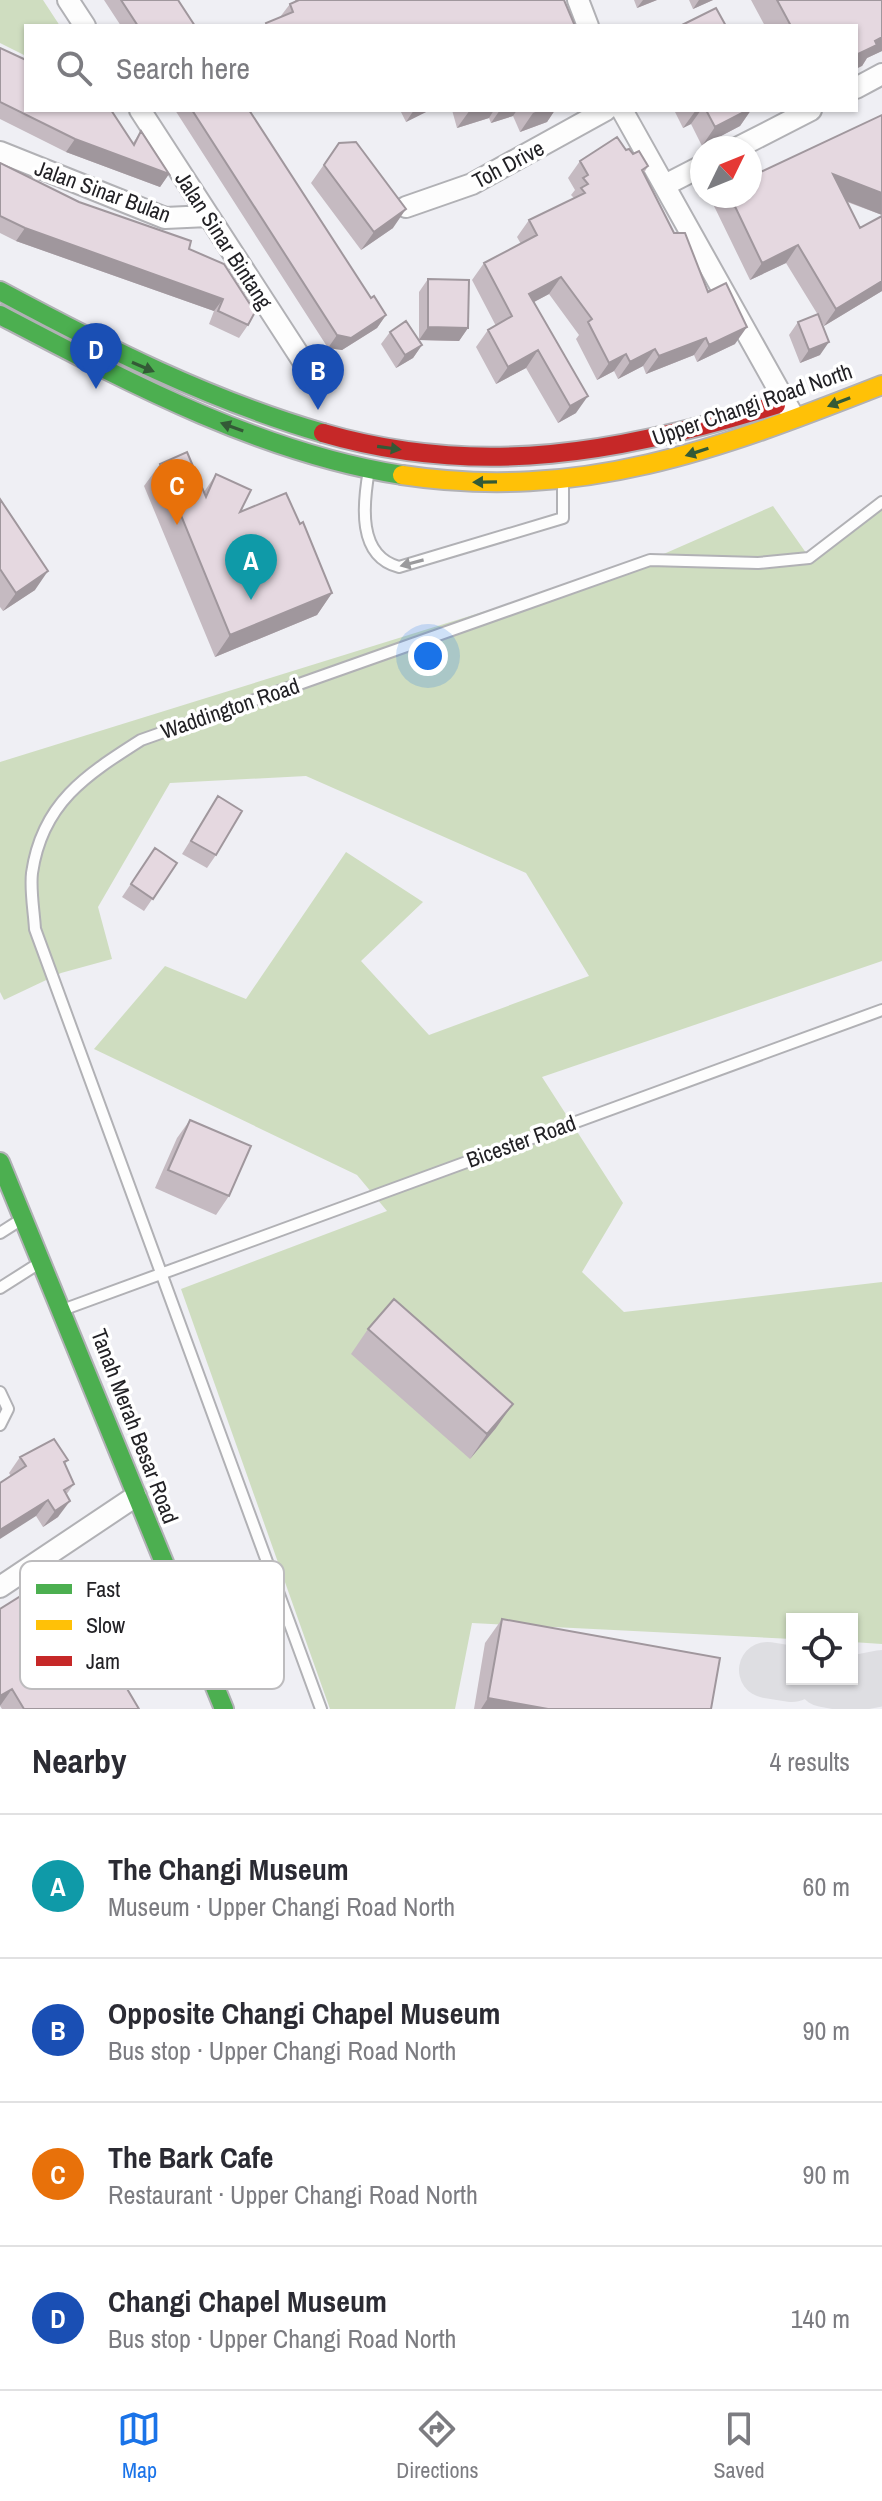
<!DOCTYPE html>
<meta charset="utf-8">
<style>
body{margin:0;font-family:"Archivo Narrow",sans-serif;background:#f7f7f7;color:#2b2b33}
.controls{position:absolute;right:24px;bottom:24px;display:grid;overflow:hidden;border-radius:0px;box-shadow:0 2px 6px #0004}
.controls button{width:72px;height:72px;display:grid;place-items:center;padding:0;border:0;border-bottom:2px solid #e1e1e2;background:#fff;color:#2b2b33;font:40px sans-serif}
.compass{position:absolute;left:690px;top:136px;width:72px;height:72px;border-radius:50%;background:#fff;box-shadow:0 2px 6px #0004;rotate:47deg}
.you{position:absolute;left:428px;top:656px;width:28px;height:28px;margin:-20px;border:6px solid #fff;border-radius:50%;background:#1a73e8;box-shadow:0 0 0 12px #1a73e833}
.badge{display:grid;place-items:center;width:52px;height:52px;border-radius:50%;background:#1a73e8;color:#fff;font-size:26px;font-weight:700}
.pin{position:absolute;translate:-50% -66px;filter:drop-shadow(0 2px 4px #0008)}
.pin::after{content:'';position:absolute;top:42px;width:28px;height:24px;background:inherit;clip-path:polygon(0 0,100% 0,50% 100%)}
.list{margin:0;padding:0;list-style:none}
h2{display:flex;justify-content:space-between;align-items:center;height:104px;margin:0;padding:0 32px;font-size:34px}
h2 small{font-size:26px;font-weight:400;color:#7c7c81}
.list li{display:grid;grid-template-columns:52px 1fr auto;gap:24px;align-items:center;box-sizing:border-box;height:144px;padding:0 32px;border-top:2px solid #e1e1e2}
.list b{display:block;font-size:30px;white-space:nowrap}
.list p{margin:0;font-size:26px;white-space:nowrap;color:#7c7c81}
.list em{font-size:26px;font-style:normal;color:#7c7c81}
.icon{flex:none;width:44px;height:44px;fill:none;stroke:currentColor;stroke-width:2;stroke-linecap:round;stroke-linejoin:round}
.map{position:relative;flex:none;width:882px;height:1709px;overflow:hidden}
.search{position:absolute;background:#fff;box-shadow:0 2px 6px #0004;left:24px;right:24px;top:24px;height:88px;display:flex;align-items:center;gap:20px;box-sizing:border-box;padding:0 28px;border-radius:0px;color:#7c7c81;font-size:30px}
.sheet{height:680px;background:#fff}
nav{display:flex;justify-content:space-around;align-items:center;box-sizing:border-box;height:112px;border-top:2px solid #e1e1e2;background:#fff;font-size:22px;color:#7c7c81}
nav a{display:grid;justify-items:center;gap:4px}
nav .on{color:#1a73e8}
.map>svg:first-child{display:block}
</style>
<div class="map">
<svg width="882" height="1709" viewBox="0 0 882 1709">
<rect width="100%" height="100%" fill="#efeff4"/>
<path fill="#cfddc0" d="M 0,0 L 43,0 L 60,26 L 26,26 L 26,56 L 0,43 Z
M 882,502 L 882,961 L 542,1077 L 623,1203 L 582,1272 L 624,1312 L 882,1282 L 882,1644 L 852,1642 L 852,1619 L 792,1619 L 792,1639 L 472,1623 L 455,1709 L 330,1709 L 181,1289 L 387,1211 L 357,1175 L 94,1049 L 165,966 L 246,999 L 346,852 L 423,902 L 361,961 L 429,1035 L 589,976 L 526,873 L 306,776 L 170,783 L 98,907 L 112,959 L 61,973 L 4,1000 L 0,992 L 0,762 L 650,560 L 773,506 L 809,557 Z"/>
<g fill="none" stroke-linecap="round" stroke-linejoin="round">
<path stroke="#dedee2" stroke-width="56" d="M 767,1670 L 792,1674
M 824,1679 L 851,1684 L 882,1678"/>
<defs>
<path id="lane" d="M 369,470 C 363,504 357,556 399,567 L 563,518 L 563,483
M 0,1233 L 22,1219
M 0,1288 L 41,1262
M 65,1309 L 882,1010
M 0,1392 L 8,1409 L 0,1425
M 321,1709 L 35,929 C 34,911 30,891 32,873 C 42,803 86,775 141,740 L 650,560 L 758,563 L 809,558 L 882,502"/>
<path id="street" d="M 68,0 L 85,26
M 578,0 L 588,26
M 856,88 L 882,74
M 140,110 L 308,369
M 622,110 L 791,412
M 737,148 L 811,110
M 0,152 L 165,218 L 208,216
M 667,184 L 702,166
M 406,207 L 472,184 L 606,110
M 0,1587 L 136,1496"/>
<path id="fast" d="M 0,291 C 104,347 209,400 323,433
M 0,315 C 126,381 260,453 402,475
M 0,1162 L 224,1709"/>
<path id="slow" d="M 402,475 C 581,502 719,449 882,385"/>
<path id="jam" d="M 323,433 C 481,479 623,452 776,405"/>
</defs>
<use href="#lane" stroke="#b1b1b5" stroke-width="14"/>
<use href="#street" stroke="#b1b1b5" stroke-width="24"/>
<use href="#fast" stroke="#b1b1b5" stroke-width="22"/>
<use href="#slow" stroke="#b1b1b5" stroke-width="22"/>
<use href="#jam" stroke="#b1b1b5" stroke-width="22"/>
<use href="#lane" stroke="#fdfdfd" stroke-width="10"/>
<use href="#street" stroke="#fdfdfd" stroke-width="20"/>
<use href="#fast" stroke="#4caf50" stroke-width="18"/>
<use href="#slow" stroke="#ffc107" stroke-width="18"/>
<use href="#jam" stroke="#c62828" stroke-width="18"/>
</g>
<path fill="#c5bac1" d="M 104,0 L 178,0 L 195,26 L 121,26 Z
M 295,0 L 564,0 L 575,26 L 264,26 L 266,23 L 280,17 L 290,4 L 295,2 Z
M 634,0 L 657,0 L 637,8 Z
M 689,0 L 713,0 L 693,9 Z
M 751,0 L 882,0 L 882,51 L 867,58 L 862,66 L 856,26 L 765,26 Z
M 0,48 L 133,143 L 141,131 L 169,174 L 160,187 L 66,152 L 0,119 Z
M 175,110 L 249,110 L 371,298 L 386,315 L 377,328 L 342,350 L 328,348 Z
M 400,110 L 430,110 L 406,122 Z
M 452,110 L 555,110 L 547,122 L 520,132 L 513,116 L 491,123 L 489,118 L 457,128 Z
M 674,110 L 751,110 L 740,126 L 702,146 L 691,124 L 683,128 Z
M 882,115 L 882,215 L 847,202 L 882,291 L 824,326 L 820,318 L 820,355 L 800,363 L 789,335 L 798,322 L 818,315 L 786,263 L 750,280 L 714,206 L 721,196 L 750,196 Z
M 339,143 L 393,228 L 361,250 L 311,183 Z
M 626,150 L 648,166 L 644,173 L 674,233 L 708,292 L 735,344 L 697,362 L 694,355 L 646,374 L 643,366 L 618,379 L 614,371 L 597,380 L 576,339 L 579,335 L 549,294 L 534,302 L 576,413 L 558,423 L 526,368 L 496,384 L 476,347 L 488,330 L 496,326 L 472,280 L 484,263 L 521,244 L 517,237 L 529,220 L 574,198 L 571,195 L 575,190 L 568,178 L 580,161 Z
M 0,163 L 79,202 L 189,249 L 248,325 L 239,338 L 209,324 L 214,311 L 16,241 L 0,233 Z
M 428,279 L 468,328 L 459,341 L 419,340 L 419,292 Z
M 390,332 L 422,345 L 413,358 L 396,368 L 381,344 Z
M 160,464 L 204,492 L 216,474 L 240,512 L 300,524 L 332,593 L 317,615 L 215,657 L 144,486 Z
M 0,499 L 35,590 L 3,611 L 0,607 Z
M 218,796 L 216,855 L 207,868 L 182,854 Z
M 155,848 L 177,863 L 144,911 L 122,897 Z
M 190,1120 L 229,1196 L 216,1215 L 155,1188 L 177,1138 Z
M 368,1329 L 496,1428 L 470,1459 L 351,1354 Z
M 20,1457 L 68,1460 L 65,1464 L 74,1484 L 66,1495 L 58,1517 L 43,1527 L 9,1473 Z
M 65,1582 L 131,1661 L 130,1674 L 134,1682 L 128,1690 L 139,1709 L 2,1709 L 0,1706 L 40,1604 L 56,1594 Z
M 502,1619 L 711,1709 L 474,1709 L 485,1643 Z
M 235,1646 L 263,1654 L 240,1667 L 231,1652 Z"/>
<path fill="#a0979d" d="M 643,0 L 657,0 L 637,8 Z
M 699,0 L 713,0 L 693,9 Z
M 882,37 L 882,51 L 867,58 L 862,66 L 856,69 L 856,55 Z
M 414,110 L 430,110 L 406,122 Z
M 470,110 L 494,110 L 489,118 L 457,128 Z
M 500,110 L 517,110 L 513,116 L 491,123 Z
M 540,110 L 555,110 L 547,122 L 520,132 L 533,113 Z
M 696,110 L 701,110 L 691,124 L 683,128 Z
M 748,110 L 751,110 L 740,126 L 702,146 L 715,127 Z
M 75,139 L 169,174 L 160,187 L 66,152 Z
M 833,174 L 882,193 L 882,215 L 821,191 Z
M 406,209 L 393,228 L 361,250 L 374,232 Z
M 25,228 L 223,299 L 214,311 L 16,241 Z
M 798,245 L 786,263 L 750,280 L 762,263 Z
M 561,277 L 549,294 L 517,311 L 529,294 Z
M 882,281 L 882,291 L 824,326 L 836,309 Z
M 386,315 L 377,328 L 342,350 L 328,348 L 337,335 Z
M 428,327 L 468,328 L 459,341 L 419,340 Z
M 747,327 L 735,344 L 697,362 L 709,345 Z
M 706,338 L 694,355 L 646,374 L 659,356 Z
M 829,342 L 820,355 L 800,363 L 809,350 Z
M 422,345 L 413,358 L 396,368 L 405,355 Z
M 655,349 L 643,366 L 618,379 L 630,362 Z
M 538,350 L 526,368 L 496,384 L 508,367 Z
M 626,354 L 614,371 L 597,380 L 609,363 Z
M 588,396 L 576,413 L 558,423 L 570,406 Z
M 48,571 L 35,590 L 3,611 L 16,593 Z
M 332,593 L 317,615 L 215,657 L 230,635 Z
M 513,1404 L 496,1428 L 470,1459 L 487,1434 Z
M 48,1500 L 36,1516 L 0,1539 L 0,1530 Z
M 70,1501 L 58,1517 L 43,1527 L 55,1511 Z
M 267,1647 L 263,1654 L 240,1667 L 245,1661 Z
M 12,1689 L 0,1706 L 0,1696 Z
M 488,1698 L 548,1709 L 481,1709 Z"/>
<path fill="#e5d8e0" stroke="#a0979d" stroke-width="2" d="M 121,0 L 178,0 L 195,26 L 138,26 Z
M 299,0 L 564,0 L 575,26 L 267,26 L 266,23 L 293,12 L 290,4 Z
M 777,0 L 882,0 L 882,37 L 875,41 L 877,45 L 856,55 L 856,26 L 791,26 Z
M 716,8 L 726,26 L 680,26 Z
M 0,48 L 26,60 L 26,110 L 111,110 L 134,145 L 141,131 L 169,174 L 75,139 L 0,102 Z
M 192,110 L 249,110 L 371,298 L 374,296 L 386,315 L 351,338 L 337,335 Z
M 706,110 L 748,110 L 715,127 Z
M 882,115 L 882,193 L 833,174 L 860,228 L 882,216 L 882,281 L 836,309 L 798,245 L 762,263 L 730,196 L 750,196 L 750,177 Z
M 617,137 L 626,150 L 629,149 L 633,154 L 639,151 L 648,166 L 642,170 L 674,233 L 685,233 L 708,292 L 726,283 L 747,327 L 709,345 L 706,338 L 659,356 L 655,349 L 630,362 L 626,354 L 609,363 L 588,322 L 592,319 L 561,277 L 529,294 L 588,396 L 570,406 L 538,350 L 508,367 L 488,330 L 512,316 L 484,263 L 537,235 L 529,220 L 585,193 L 581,188 L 588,184 L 583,178 L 588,175 L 580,161 Z
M 356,142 L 406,209 L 374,232 L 324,165 L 339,143 Z
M 0,163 L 79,202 L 191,241 L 189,249 L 224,264 L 255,312 L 248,325 L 218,311 L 223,299 L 25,228 L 0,216 Z
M 428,279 L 469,280 L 468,328 L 428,327 Z
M 818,314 L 829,342 L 809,350 L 798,322 Z
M 406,321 L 422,345 L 405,355 L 390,332 Z
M 187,452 L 206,497 L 216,474 L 251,490 L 240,512 L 286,493 L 300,524 L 303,522 L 332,593 L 230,635 L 160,464 Z
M 0,499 L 48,571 L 16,593 L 0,569 Z
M 218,796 L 242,811 L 216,855 L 191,841 Z
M 155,848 L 177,863 L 153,899 L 131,884 Z
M 190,1120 L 251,1146 L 229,1196 L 168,1170 Z
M 394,1299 L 513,1404 L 487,1434 L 368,1329 Z
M 54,1439 L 68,1460 L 64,1462 L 74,1484 L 64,1490 L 70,1501 L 55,1511 L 48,1500 L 0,1530 L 0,1483 L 26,1466 L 20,1457 Z
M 91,1570 L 132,1658 L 130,1659 L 135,1668 L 128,1672 L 134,1682 L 126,1687 L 139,1709 L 24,1709 L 12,1689 L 0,1696 L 0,1609 L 32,1589 L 40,1604 L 67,1588 L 65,1582 Z
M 502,1619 L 720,1658 L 711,1709 L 548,1709 L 488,1698 Z"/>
<defs><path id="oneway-solid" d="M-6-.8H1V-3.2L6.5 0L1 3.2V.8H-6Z" transform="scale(2)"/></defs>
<g fill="#335a36">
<use href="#oneway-solid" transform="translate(143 367) rotate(23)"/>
<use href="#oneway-solid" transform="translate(839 402) rotate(159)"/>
<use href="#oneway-solid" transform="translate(232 427) rotate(-160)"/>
<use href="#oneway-solid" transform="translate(389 448) rotate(8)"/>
<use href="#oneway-solid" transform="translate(697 452) rotate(162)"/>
<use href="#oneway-solid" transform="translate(485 482) rotate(179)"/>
</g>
<use fill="#9a9a9c" href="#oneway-solid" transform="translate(412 563) rotate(165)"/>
<g text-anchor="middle" stroke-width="7" stroke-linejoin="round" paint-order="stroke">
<g font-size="22" fill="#222125" stroke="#fff">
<text transform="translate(508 164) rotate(-28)" y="8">Toh Drive</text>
<text transform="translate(103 191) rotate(20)" y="8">Jalan Sinar Bulan</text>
<text transform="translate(224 240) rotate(57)" y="8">Jalan Sinar Bintang</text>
<text transform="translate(752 404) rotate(-19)" y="8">Upper Changi Road North</text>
<text transform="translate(230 708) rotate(-19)" y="8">Waddington Road</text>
<text transform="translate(521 1141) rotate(-20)" y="8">Bicester Road</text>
<text transform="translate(135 1426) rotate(69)" y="8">Tanah Merah Besar Road</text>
</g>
</g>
<rect x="20" y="1561" width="264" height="128" rx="12" fill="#fff" stroke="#bdbcbe" stroke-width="2"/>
<rect x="36" y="1584" width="36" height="10" fill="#4caf50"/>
<rect x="36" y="1620" width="36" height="10" fill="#ffc107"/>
<rect x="36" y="1656" width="36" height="10" fill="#c62828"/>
<g font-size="22" fill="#222125">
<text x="86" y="1597">Fast</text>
<text x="86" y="1633">Slow</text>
<text x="86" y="1669">Jam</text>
</g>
</svg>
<div class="controls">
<button><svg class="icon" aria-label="locate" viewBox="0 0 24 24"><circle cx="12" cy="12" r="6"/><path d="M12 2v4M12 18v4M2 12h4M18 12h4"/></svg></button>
</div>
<svg class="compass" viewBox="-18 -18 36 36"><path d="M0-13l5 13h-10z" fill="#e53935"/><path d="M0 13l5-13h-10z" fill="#7c7c81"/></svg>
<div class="you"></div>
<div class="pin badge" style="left:251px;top:600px;background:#0f9aa8">A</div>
<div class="pin badge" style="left:318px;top:410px;background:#1a4fb4">B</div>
<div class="pin badge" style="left:177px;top:525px;background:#e8710a">C</div>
<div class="pin badge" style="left:96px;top:389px;background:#1a4fb4">D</div>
<div class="search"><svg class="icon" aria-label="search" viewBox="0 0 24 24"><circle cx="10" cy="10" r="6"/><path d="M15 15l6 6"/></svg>Search here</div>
</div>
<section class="sheet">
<h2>Nearby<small>4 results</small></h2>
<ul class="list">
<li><span class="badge" style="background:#0f9aa8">A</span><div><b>The Changi Museum</b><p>Museum · Upper Changi Road North</p></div><em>60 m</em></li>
<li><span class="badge" style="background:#1a4fb4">B</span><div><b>Opposite Changi Chapel Museum</b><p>Bus stop · Upper Changi Road North</p></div><em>90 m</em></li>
<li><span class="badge" style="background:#e8710a">C</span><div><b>The Bark Cafe</b><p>Restaurant · Upper Changi Road North</p></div><em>90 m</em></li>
<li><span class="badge" style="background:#1a4fb4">D</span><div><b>Changi Chapel Museum</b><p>Bus stop · Upper Changi Road North</p></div><em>140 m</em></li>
</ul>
</section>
<nav>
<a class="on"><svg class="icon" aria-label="map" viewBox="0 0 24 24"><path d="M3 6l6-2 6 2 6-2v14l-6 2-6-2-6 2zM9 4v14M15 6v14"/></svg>Map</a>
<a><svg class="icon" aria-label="directions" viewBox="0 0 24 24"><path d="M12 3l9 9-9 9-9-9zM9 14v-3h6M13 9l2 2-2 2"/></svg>Directions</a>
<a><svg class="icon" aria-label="saved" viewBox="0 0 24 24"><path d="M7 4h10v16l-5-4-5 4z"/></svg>Saved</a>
</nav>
